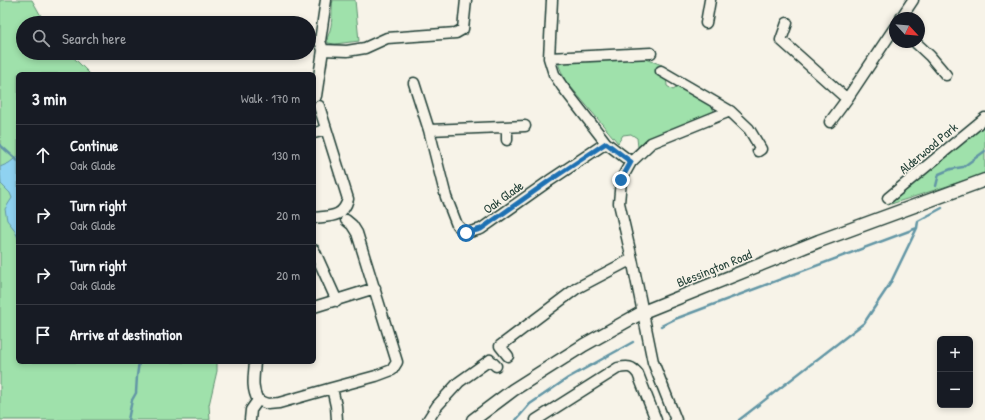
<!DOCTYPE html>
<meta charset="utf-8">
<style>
body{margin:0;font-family:"Patrick Hand",sans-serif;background:#242831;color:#f1f3f6}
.controls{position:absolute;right:12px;bottom:12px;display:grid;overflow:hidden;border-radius:6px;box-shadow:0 2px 6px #0003}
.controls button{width:36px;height:36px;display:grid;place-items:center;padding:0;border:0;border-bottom:1px solid #363941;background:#171b24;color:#f1f3f6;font:20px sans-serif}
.compass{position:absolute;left:889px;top:12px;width:36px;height:36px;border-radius:50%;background:#171b24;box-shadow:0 2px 6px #0003;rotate:116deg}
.stop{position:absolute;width:12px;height:12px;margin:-9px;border:3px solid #1f6fb2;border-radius:50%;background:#fff}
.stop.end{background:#1f6fb2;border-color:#fff;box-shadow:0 1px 4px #0008}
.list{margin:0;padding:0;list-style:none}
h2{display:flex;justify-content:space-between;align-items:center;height:52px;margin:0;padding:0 16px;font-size:17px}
h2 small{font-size:13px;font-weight:400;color:#9ea1a6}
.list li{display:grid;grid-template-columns:26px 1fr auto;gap:12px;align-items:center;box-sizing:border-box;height:60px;padding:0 16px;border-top:1px solid #363941}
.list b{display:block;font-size:15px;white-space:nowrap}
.list p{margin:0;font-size:13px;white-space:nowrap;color:#9ea1a6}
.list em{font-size:13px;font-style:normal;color:#9ea1a6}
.icon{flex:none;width:22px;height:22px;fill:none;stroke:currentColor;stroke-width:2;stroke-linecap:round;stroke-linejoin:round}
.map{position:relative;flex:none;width:985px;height:420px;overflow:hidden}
.search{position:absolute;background:#171b24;box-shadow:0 2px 6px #0003;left:16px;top:16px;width:300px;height:44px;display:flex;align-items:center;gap:10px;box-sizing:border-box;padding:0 14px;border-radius:22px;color:#9ea1a6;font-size:15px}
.panel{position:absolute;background:#171b24;box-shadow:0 2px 6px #0003;left:16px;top:72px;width:300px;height:292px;border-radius:6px}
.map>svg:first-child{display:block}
</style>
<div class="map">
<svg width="985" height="420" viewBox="0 0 985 420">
<rect width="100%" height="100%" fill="#f7f3e8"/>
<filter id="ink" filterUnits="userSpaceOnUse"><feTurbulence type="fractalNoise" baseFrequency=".025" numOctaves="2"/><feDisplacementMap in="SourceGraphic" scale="8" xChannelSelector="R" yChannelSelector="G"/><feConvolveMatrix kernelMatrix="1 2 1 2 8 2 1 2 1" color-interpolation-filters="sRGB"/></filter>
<g filter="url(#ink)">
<path fill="#9fe1ab" stroke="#5f8f70" d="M 0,0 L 32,0 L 45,23 L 23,23 L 23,53 L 69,53 L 90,74 L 18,74 L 18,362 L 217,362 L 217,371 L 209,405 L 210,420 L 0,420 Z
M 333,0 L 355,0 L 359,41 L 335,44 L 328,43 C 326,37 329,35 330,30 C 333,20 331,10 333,0 Z
M 641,57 L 662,65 C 662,74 667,78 667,86 L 673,90 L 678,87 L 684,88 L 711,105 L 714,111 L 711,116 L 648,140 L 638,147 L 637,138 L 631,134 L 623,135 L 618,143 L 565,80 L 559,66 L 559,61 Z
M 985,121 L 985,174 L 888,205 L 886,201 Z"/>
<path fill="#8fd2f1" stroke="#6296a5" d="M 18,156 L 18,238 L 14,229 L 7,220 L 5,209 L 12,198 L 10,193 L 1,184 L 0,167 L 9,163 Z"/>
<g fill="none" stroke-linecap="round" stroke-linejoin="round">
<path stroke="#6296a5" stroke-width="2.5" d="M 0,145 L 18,161
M 936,186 L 939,174 L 951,169 L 963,167 L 985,151
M 661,326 L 675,319 L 917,228 L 918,221 L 942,208
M 128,420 L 132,400 L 136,393 L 137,376 L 139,362
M 516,420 L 530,404 L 568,378 L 633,342
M 739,420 L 864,323 L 890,284 L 917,228"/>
<defs>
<path id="minor" d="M 326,0 L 320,41 L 323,50 L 347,51 L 365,48 L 387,38 L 456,33 L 463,29 L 466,0
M 552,0 L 549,58 L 554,74 L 562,86 L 606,143 L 631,162
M 901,18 L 913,0
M 706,23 L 710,0
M 787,23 L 781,40 L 847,99
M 915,42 L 930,56 L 946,75
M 549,58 L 651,53
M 661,71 L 730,111
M 414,83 L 429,130 L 446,197 L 457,225 L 466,233 L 481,229 L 549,181 L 606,143
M 316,96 L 323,50
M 830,122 L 847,99 L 895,27
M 507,127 L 507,140
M 429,130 L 525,126
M 314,133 L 326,130
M 888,198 L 985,118
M 314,218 C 330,216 343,218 348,199 L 319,106
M 314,250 L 337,301
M 314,307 L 375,288
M 508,356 L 500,346 L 577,288 L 632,259
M 255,362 C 254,375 251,388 258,400
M 332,388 L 376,376 L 392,370 L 397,362 L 357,233 L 352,225 L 346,220
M 250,420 L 251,410 L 258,400 L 268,404 L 279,403 L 332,388 L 336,406 L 337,420
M 428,420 L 437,406 L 459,382 L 490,360 L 496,366
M 536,420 L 618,368 C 628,366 632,366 638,374 L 656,420
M 676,420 L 653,362 L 632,259 L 619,203 L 621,180 L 631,162 L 651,143 L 730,111 L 749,129 L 761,149 L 758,151"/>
<path id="major" d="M 473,420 L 513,390 L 584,345 L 643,312 L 819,241 L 985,180"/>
</defs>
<use href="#minor" stroke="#1f3d34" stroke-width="13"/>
<use href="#major" stroke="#1f3d34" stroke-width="15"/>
<use href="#minor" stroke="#f7f3e8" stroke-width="10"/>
<use href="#major" stroke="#f7f3e8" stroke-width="12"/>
</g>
</g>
<g fill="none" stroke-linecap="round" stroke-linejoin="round" filter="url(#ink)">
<path stroke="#1f6fb2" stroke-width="5" d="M 466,233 L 481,229 L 549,181 L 606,143 L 631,162 L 621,180"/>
</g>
<g text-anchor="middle" stroke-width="3" stroke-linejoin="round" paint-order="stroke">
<g font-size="13" fill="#1f3d34" stroke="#f7f3e8">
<text transform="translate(928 148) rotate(-40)" y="5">Alderwood Park</text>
<text transform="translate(503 197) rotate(-36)" y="5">Oak Glade</text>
<text transform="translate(714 268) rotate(-22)" y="5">Blessington Road</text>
</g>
</g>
</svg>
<div class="controls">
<button>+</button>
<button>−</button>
</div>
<svg class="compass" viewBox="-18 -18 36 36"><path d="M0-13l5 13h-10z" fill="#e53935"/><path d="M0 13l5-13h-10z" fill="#9ea1a6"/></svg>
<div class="stop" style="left:466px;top:233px"></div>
<div class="stop end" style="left:621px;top:180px"></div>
<div class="search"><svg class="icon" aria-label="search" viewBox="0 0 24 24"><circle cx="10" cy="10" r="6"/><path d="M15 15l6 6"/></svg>Search here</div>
<section class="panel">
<h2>3 min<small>Walk · 170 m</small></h2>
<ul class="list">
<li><svg class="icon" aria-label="ahead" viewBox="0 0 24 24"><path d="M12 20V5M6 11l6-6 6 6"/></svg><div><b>Continue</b><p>Oak Glade</p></div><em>130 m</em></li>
<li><svg class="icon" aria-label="right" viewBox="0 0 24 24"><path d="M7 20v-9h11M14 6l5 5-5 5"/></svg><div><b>Turn right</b><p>Oak Glade</p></div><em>20 m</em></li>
<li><svg class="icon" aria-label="right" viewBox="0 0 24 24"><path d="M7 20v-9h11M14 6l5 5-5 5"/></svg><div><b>Turn right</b><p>Oak Glade</p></div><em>20 m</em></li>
<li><svg class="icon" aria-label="arrive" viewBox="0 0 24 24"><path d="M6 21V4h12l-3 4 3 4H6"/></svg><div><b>Arrive at destination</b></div></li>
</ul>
</section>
</div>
